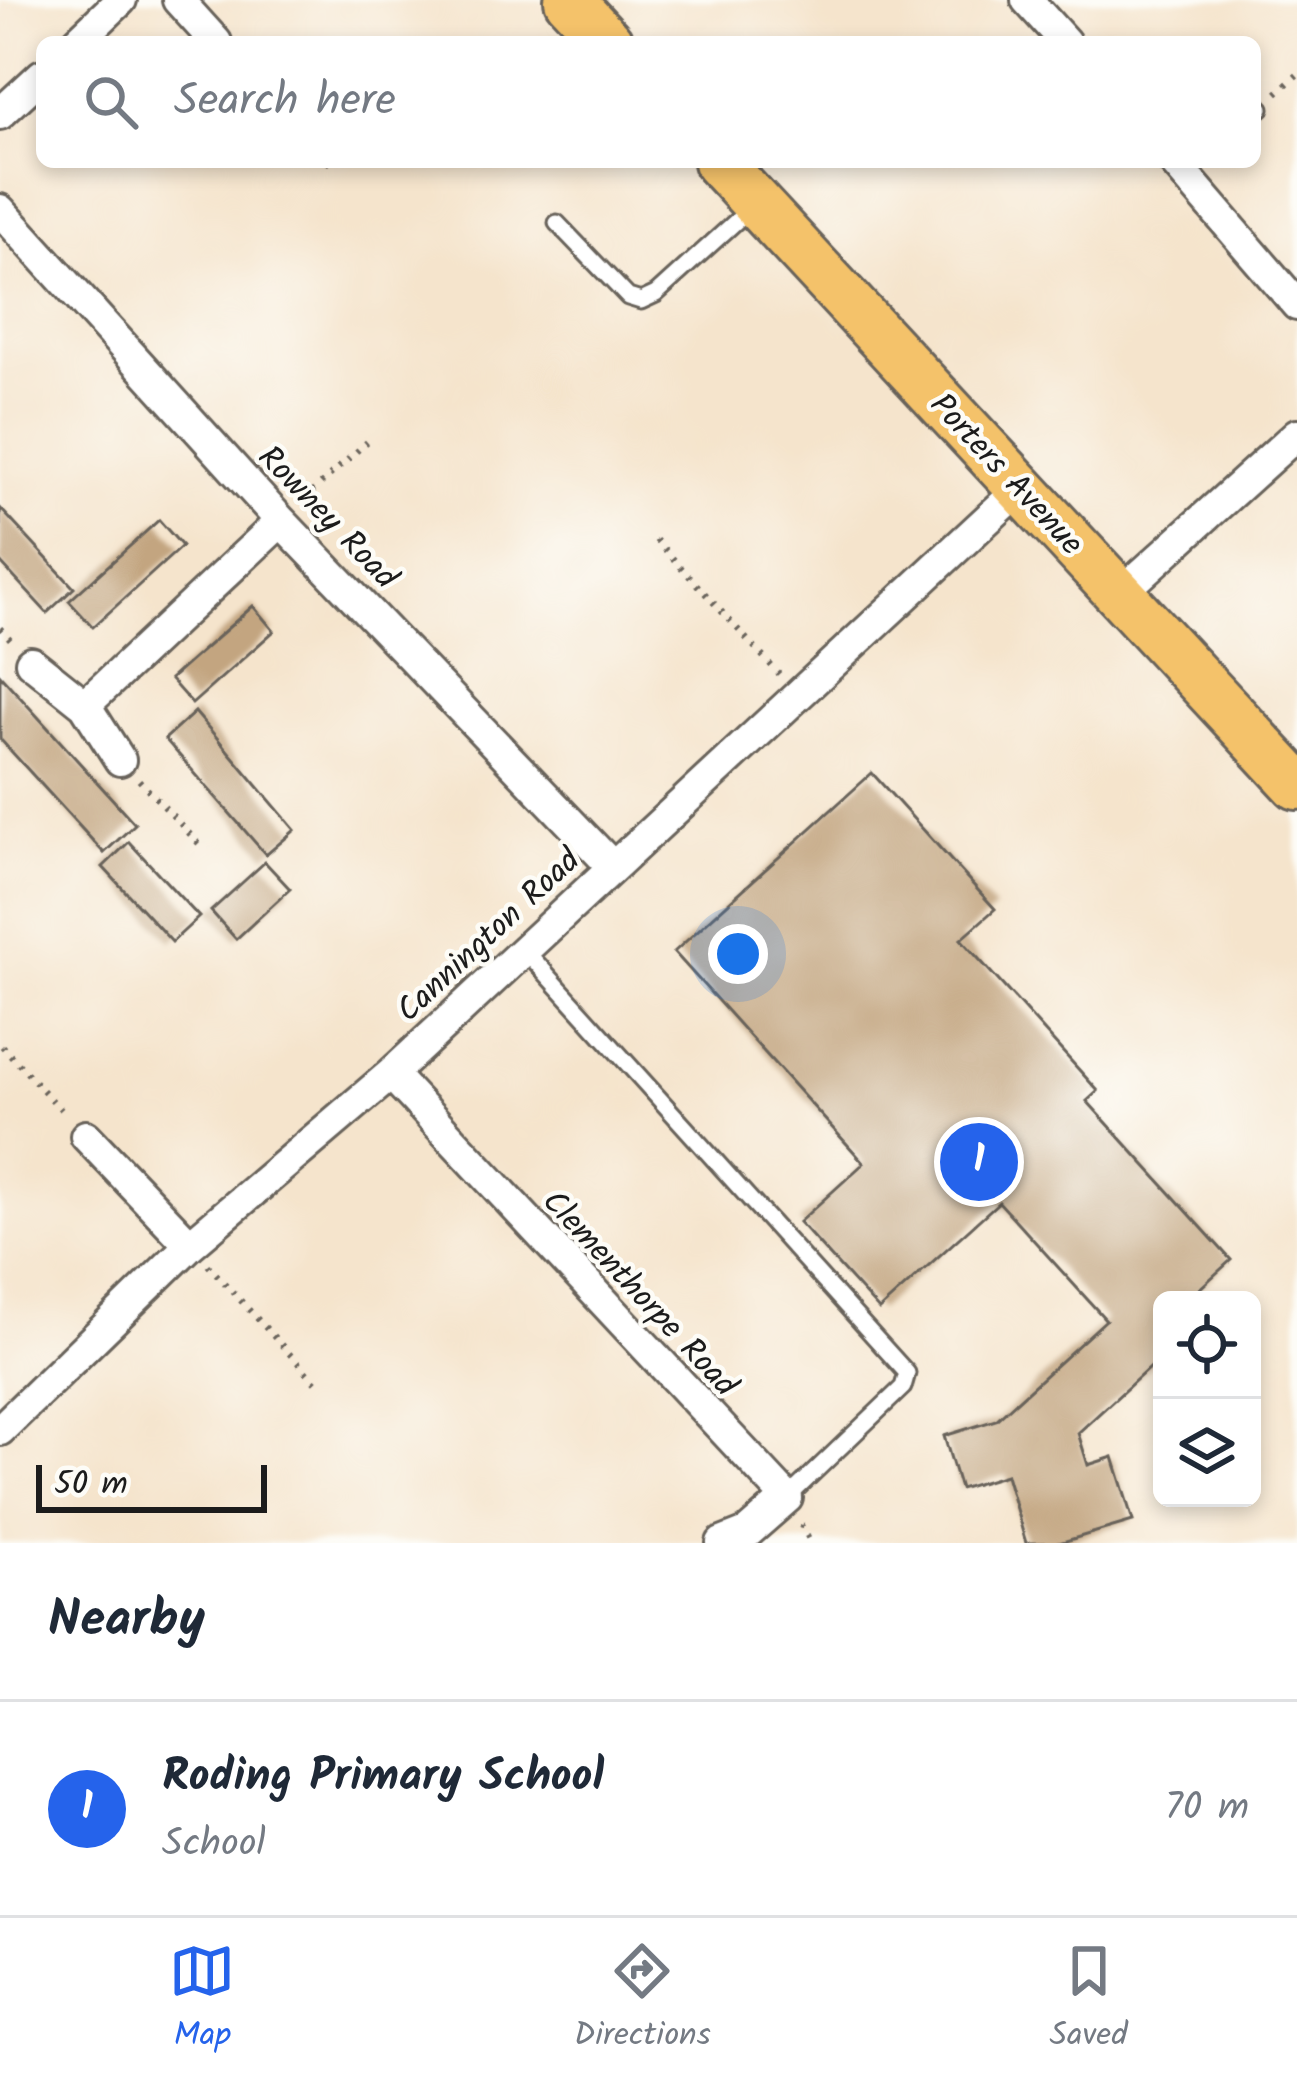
<!DOCTYPE html>
<style>
body{margin:0;font-family:Kalam,sans-serif;background:#f2f2f3;color:#1f2937}
.controls{position:absolute;right:36px;bottom:36px;display:grid;overflow:hidden;border-radius:18px;box-shadow:0 6px 18px #0003}
.controls button{width:108px;height:108px;display:grid;place-items:center;padding:0;border:0;border-bottom:3px solid #e0e1e3;background:#fff;color:#1f2937;font:60px sans-serif}
.scale{position:absolute;left:36px;bottom:30px;width:231px;box-sizing:border-box;padding-left:12px;border:6px solid #1c1c1c;border-top:0;font-size:33px;line-height:42px;white-space:nowrap;color:#1c1c1c;-webkit-text-stroke:9px #fdfcf7;paint-order:stroke}
.you{position:absolute;left:738px;top:954px;width:42px;height:42px;margin:-30px;border:9px solid #fff;border-radius:50%;background:#1a73e8;box-shadow:0 0 0 18px #1a73e833}
.badge{display:grid;place-items:center;width:78px;height:78px;border-radius:50%;background:#2563eb;color:#fff;font-size:39px;font-weight:700}
.pin{position:absolute;translate:-50% -50%;border:6px solid #fff;box-shadow:0 3px 12px #0006}
.list{margin:0;padding:0;list-style:none}
h2{display:flex;justify-content:space-between;align-items:center;height:156px;margin:0;padding:0 48px;font-size:51px}
h2 small{font-size:39px;font-weight:400;color:#747a83}
.list li{display:grid;grid-template-columns:78px 1fr auto;gap:36px;align-items:center;box-sizing:border-box;height:216px;padding:0 48px;border-top:3px solid #e0e1e3}
.list b{display:block;font-size:45px;white-space:nowrap}
.list p{margin:0;font-size:39px;white-space:nowrap;color:#747a83}
.list em{font-size:39px;font-style:normal;color:#747a83}
.icon{flex:none;width:66px;height:66px;fill:none;stroke:currentColor;stroke-width:2;stroke-linecap:round;stroke-linejoin:round}
.map{position:relative;flex:none;width:1297px;height:1543px;overflow:hidden}
.search{position:absolute;background:#fff;box-shadow:0 6px 18px #0003;left:36px;right:36px;top:36px;height:132px;display:flex;align-items:center;gap:30px;box-sizing:border-box;padding:0 42px;border-radius:18px;color:#747a83;font-size:45px}
.sheet{height:372px;background:#fff}
nav{display:flex;justify-content:space-around;align-items:center;box-sizing:border-box;height:168px;border-top:3px solid #e0e1e3;background:#fff;font-size:33px;color:#747a83}
nav a{display:grid;justify-items:center;gap:6px}
nav .on{color:#2563eb}
.map>svg:first-child{display:block}
</style>
<div class="map">
<svg width="1297" height="1543" viewBox="0 0 1297 1543">
<rect width="100%" height="100%" fill="#fdfcf7"/>
<filter id="ink" filterUnits="userSpaceOnUse"><feTurbulence type="fractalNoise" baseFrequency=".00833" numOctaves="2"/><feDisplacementMap in="SourceGraphic" scale="24" xChannelSelector="R" yChannelSelector="G"/><feConvolveMatrix kernelMatrix="1 2 1 2 8 2 1 2 1" color-interpolation-filters="sRGB"/></filter>
<filter id="wash" filterUnits="userSpaceOnUse"><feTurbulence type="fractalNoise" baseFrequency=".004" numOctaves="4" result="noise"/><feDisplacementMap in="SourceGraphic" scale="48" xChannelSelector="R" yChannelSelector="G"/><feGaussianBlur stdDeviation="2.7" result="paint"/><feColorMatrix in="noise" values="0 0 0 0 0 0 0 0 0 0 0 0 0 0 0 0 0 1.4 0 .05"/><feComposite in="paint" operator="in"/></filter>
<g filter="url(#wash)">
<rect width="100%" height="100%" fill="#f5e4cc"/>
<g id="blocks">
<path fill="#c3a580" d="M 0,508 L 74,588 L 47,613 L 0,562 Z
M 159,520 L 182,546 L 93,627 L 69,601 Z
M 253,606 L 274,631 L 192,704 L 170,679 Z
M 0,675 L 135,824 L 104,853 L 0,739 Z
M 195,712 L 295,830 L 266,855 L 165,739 Z
M 872,773 L 995,909 L 961,939 L 1098,1091 L 1087,1101 L 1231,1260 L 1195,1293 L 1201,1300 L 1162,1300 L 1162,1356 L 1078,1433 L 1088,1465 L 1113,1457 L 1133,1521 L 1059,1543 L 1026,1543 L 1006,1475 L 960,1489 L 944,1436 L 996,1420 L 1106,1320 L 999,1202 L 879,1310 L 799,1222 L 864,1163 L 674,952 Z
M 129,842 L 199,917 L 172,942 L 103,867 Z
M 265,862 L 290,889 L 236,939 L 211,911 Z"/>
</g>
</g>
<g filter="url(#ink)">
<use href="#blocks" fill-opacity="0" stroke="#68625a" stroke-width="3"/>
<g fill="none" stroke-linecap="round" stroke-linejoin="round">
<defs>
<path id="lane" d="M 1255,112 L 1261,108
M 557,223 L 628,297 L 641,301 L 656,294 L 754,205
M 524,949 L 907,1373 L 903,1387 L 787,1498"/>
<path id="street" d="M 178,0 L 216,42
M 1027,0 L 1065,42
M 77,42 L 121,0
M 0,114 L 42,75
M 1174,162 L 1297,305
M 0,210 L 281,521 L 612,866
M 1121,593 L 1297,434
M 31,662 L 85,705 L 120,760
M 85,705 L 281,521
M 391,1074 L 787,1498 L 747,1533 L 722,1543
M 86,1136 L 190,1245
M 0,1430 L 190,1245 L 391,1074 L 1021,488"/>
<path id="primary" d="M 569,0 L 608,42
M 718,162 L 1297,785"/>
</defs>
<use href="#lane" stroke="#68625a" stroke-width="21"/>
<use href="#street" stroke="#68625a" stroke-width="36"/>
<use href="#primary" stroke="#68625a" stroke-width="54"/>
<path stroke="#68625a" stroke-width="6" stroke-dasharray="3 9" stroke-linecap="butt" d="M 1277,93 L 1297,75
M 328,162 L 330,164
M 303,500 L 367,442
M 656,540 L 779,674
M 0,628 L 14,643
M 139,780 L 202,847
M 2,1046 L 67,1116
M 208,1265 L 320,1387
M 801,1525 L 811,1543"/>
<use href="#lane" stroke="#fff" stroke-width="15"/>
<use href="#street" stroke="#fff" stroke-width="30"/>
<use href="#primary" stroke="#f4c26a" stroke-width="48"/>
</g>
</g>
<g text-anchor="middle" stroke-width="9" stroke-linejoin="round" paint-order="stroke">
<g font-size="33" fill="#1c1c1c" stroke="#fdfcf7">
<text transform="translate(1008 473) rotate(47)" y="12">Porters Avenue</text>
<text transform="translate(329 516) rotate(46)" y="12">Rowney Road</text>
<text transform="translate(487 934) rotate(-43)" y="12">Cannington Road</text>
<text transform="translate(641 1292) rotate(47)" y="12">Clementhorpe Road</text>
</g>
</g>
</svg>
<div class="controls">
<button><svg class="icon" aria-label="locate" viewBox="0 0 24 24"><circle cx="12" cy="12" r="6"/><path d="M12 2v4M12 18v4M2 12h4M18 12h4"/></svg></button>
<button><svg class="icon" aria-label="layers" viewBox="0 0 24 24"><path d="M12 4l9 5-9 5-9-5zM3 14l9 5 9-5"/></svg></button>
</div>
<div class="scale">50 m</div>
<div class="you"></div>
<div class="pin badge" style="left:979px;top:1162px">1</div>
<div class="search"><svg class="icon" aria-label="search" viewBox="0 0 24 24"><circle cx="10" cy="10" r="6"/><path d="M15 15l6 6"/></svg>Search here</div>
</div>
<section class="sheet">
<h2>Nearby<small></small></h2>
<ul class="list">
<li><span class="badge">1</span><div><b>Roding Primary School</b><p>School</p></div><em>70 m</em></li>
</ul>
</section>
<nav>
<a class="on"><svg class="icon" aria-label="map" viewBox="0 0 24 24"><path d="M3 6l6-2 6 2 6-2v14l-6 2-6-2-6 2zM9 4v14M15 6v14"/></svg>Map</a>
<a><svg class="icon" aria-label="directions" viewBox="0 0 24 24"><path d="M12 3l9 9-9 9-9-9zM9 14v-3h6M13 9l2 2-2 2"/></svg>Directions</a>
<a><svg class="icon" aria-label="saved" viewBox="0 0 24 24"><path d="M7 4h10v16l-5-4-5 4z"/></svg>Saved</a>
</nav>
